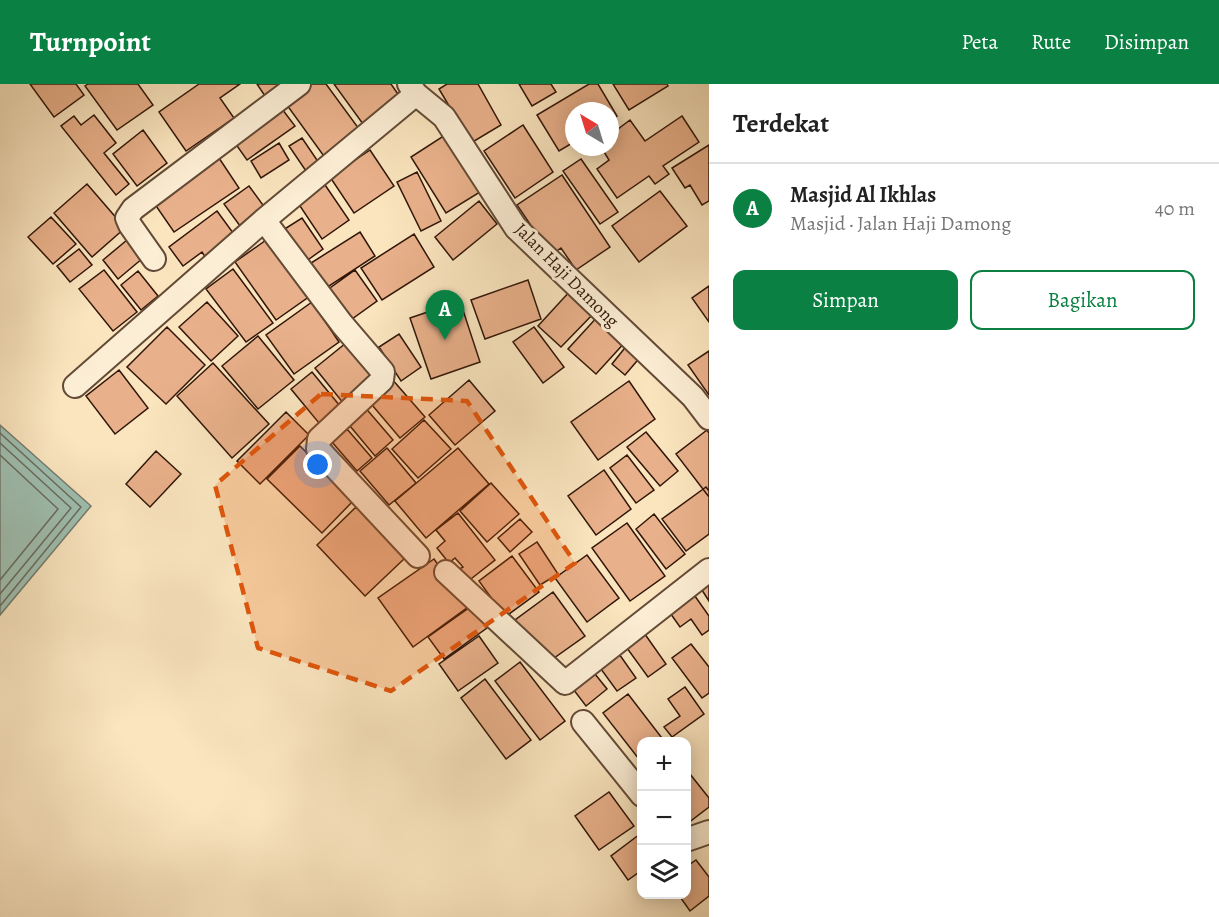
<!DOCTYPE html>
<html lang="id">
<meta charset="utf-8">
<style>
body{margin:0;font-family:Alegreya,serif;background:#f2f2f2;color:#222}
.controls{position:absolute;right:18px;bottom:18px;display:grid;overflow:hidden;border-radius:12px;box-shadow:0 3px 15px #0003}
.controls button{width:54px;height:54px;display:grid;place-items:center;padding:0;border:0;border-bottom:2px solid #e0e0e0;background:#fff;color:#222;font:30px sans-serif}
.compass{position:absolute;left:565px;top:18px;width:54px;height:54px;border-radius:50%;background:#fff;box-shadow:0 3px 15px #0003;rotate:322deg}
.you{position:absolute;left:318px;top:381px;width:21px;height:21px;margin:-15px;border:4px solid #fff;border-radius:50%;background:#1a73e8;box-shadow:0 0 0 9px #1a73e833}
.badge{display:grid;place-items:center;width:39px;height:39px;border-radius:50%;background:#0b8043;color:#fff;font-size:20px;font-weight:700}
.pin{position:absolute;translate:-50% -50px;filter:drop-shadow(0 2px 3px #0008)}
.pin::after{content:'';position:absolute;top:32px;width:21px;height:18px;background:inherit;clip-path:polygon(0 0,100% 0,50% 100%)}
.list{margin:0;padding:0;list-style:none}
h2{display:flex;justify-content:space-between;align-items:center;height:78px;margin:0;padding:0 24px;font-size:26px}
h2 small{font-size:20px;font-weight:400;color:#767676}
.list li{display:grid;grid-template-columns:39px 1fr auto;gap:18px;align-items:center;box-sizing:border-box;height:90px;padding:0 24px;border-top:2px solid #e0e0e0}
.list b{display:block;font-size:22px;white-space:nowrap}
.list p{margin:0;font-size:20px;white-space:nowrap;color:#767676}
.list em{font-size:20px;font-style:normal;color:#767676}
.actions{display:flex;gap:12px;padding:18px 24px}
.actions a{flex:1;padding:14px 0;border:2px solid #0b8043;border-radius:12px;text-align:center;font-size:21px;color:#0b8043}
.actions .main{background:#0b8043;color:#fff}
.icon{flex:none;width:33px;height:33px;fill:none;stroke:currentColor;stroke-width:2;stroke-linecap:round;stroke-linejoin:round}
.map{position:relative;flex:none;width:709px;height:833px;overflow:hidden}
header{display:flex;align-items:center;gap:36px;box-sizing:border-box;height:84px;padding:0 30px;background:#0b8043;color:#fff}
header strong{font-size:28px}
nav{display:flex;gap:33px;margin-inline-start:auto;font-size:21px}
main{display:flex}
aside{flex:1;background:#fff}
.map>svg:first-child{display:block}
</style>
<header>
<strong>Turnpoint</strong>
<nav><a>Peta</a><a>Rute</a><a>Disimpan</a></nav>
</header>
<main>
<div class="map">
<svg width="709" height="833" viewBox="0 0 709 833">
<rect width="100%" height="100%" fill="#fae5bf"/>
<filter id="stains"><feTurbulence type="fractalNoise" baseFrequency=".00333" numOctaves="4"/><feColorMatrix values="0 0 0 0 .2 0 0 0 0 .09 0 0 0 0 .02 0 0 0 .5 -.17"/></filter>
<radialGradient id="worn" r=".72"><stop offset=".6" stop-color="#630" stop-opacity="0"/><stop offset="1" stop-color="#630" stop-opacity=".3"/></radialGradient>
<path fill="#9ebfb1" stroke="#727b6d" stroke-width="1.5" d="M 0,341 L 91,422 L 0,531 Z"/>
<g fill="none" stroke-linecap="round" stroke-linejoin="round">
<path stroke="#686a5c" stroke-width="1.5" d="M 0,349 L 81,423 L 0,522
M 0,359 L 71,424 L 0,510
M 0,371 L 58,425 L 0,496"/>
</g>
<path fill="#e9b18b" stroke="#311608" stroke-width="1.5" d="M 30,0 L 76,0 L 84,11 L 54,33 Z
M 88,0 L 138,0 L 153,21 L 117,46 L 85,2 Z
M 199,0 L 240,0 L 220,14 L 234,34 L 186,67 L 159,28 Z
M 257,0 L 291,0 L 267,15 Z
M 308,0 L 326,0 L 362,49 L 326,75 L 284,17 Z
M 334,0 L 391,0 L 400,13 L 363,40 Z
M 447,0 L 478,0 L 501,41 L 471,59 L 439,5 Z
M 519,0 L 551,0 L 556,8 L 532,22 Z
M 589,0 L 598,0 L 617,32 L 610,37 L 610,27 L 574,27 L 574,58 L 559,67 L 537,31 Z
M 613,0 L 667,0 L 668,2 L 629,26 Z
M 282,25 L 295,42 L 247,76 L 235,59 Z
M 94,31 L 116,59 L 104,69 L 129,100 L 116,111 L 61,42 L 74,32 L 81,41 Z
M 682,32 L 699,58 L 663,82 L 669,90 L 655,100 L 649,92 L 617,114 L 597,85 L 609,76 L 601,63 L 610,63 L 610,51 L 630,36 L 645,57 Z
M 523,41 L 553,88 L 515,114 L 484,67 Z
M 143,46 L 167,79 L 137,102 L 113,70 Z
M 445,51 L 480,108 L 446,129 L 411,73 Z
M 302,54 L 319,79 L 306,87 L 289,62 Z
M 279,59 L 289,76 L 261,94 L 251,77 Z
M 709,61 L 709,117 L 702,121 L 690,101 L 685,104 L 672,84 Z
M 370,66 L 394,102 L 354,129 L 330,93 Z
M 219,74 L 239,104 L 174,148 L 154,119 Z
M 581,75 L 618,128 L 600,140 L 563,87 Z
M 417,88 L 441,137 L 421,147 L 397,98 Z
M 562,91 L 610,163 L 576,186 L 561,164 L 551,171 L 517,121 Z
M 321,95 L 349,136 L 322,155 L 294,113 Z
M 87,100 L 125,144 L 92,173 L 54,129 Z
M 249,102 L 268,128 L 243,146 L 224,120 Z
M 660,107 L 687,142 L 639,178 L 612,142 Z
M 479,117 L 497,140 L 453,176 L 435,153 Z
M 217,127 L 239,157 L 209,179 L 202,168 L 183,182 L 169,163 Z
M 51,133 L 76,160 L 53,180 L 28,153 Z
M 302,134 L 323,165 L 305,178 L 283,146 Z
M 360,148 L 375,172 L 326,204 L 311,179 Z
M 414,150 L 434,183 L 382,216 L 361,184 Z
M 269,154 L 310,212 L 276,236 L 235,178 Z
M 127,156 L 143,174 L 118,195 L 103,176 Z
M 79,165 L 92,181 L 70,198 L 57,182 Z
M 233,185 L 273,239 L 246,258 L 206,205 Z
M 104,186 L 137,228 L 113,247 L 79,205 Z
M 355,186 L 377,217 L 345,240 L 323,209 Z
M 138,187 L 158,212 L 141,226 L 121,201 Z
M 528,196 L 541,235 L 485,255 L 471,216 Z
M 709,202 L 709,238 L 692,214 Z
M 571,206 L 595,228 L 561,263 L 538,242 Z
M 460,217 L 480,278 L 431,295 L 410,234 Z
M 207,218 L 238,252 L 211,277 L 179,243 Z
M 312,218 L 339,258 L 294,290 L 266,251 Z
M 599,231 L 627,256 L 596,290 L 568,265 Z
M 167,243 L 205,281 L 166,320 L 127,283 Z
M 534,243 L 564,283 L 543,299 L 513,258 Z
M 399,250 L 421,283 L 401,297 L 379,263 Z
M 258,252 L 294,296 L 258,325 L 222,282 Z
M 346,259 L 376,295 L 344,320 L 315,284 Z
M 628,260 L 642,271 L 625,291 L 612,280 Z
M 709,267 L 709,311 L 688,281 Z
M 213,279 L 269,340 L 232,374 L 177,312 Z
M 119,286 L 148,324 L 115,350 L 86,312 Z
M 312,288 L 340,322 L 319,339 L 291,305 Z
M 391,294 L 425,333 L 400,354 L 367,315 Z
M 469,296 L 495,327 L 455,361 L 429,331 Z
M 629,297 L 655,335 L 598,376 L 571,338 Z
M 363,321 L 393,356 L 375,372 L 345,336 Z
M 286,328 L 309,351 L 260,400 L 237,377 Z
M 424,336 L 451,365 L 418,394 L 392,365 Z
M 347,345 L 372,374 L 357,387 L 332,358 Z
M 707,346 L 709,349 L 709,413 L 676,370 Z
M 646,348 L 678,387 L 660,402 L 627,363 Z
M 300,362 L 354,416 L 322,449 L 267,395 Z
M 387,364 L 416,399 L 389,421 L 360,387 Z
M 458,364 L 489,400 L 426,454 L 395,417 Z
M 156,367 L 181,390 L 150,423 L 126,400 Z
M 627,371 L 654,406 L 636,419 L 610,384 Z
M 604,386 L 631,425 L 596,451 L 568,412 Z
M 491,399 L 519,430 L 487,458 L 460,427 Z
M 706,403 L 709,407 L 709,450 L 686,467 L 662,435 Z
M 356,423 L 405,474 L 365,512 L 317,461 Z
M 458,429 L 495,476 L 467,498 L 458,486 L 463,483 L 455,474 L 449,479 L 437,464 L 445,457 L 436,446 Z
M 654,430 L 685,470 L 666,485 L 636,445 Z
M 520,435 L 532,448 L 510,468 L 498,454 Z
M 627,439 L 665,492 L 630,517 L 592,464 Z
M 537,458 L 558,490 L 540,501 L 519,470 Z
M 587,471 L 619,514 L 587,538 L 555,494 Z
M 512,472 L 539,508 L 505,533 L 479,497 Z
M 434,475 L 468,523 L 413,563 L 378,514 Z
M 709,497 L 709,517 L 700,503 Z
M 690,505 L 709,532 L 709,546 L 702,551 L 691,535 L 680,543 L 668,526 Z
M 553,508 L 585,552 L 547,579 L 515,536 Z
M 476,519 L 491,541 L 444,575 L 428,553 Z
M 642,546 L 666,580 L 648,593 L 624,560 Z
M 479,552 L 498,579 L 458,607 L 439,580 Z
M 691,560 L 709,583 L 709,609 L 702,614 L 672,574 Z
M 617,567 L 636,594 L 617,607 L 598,581 Z
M 520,578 L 565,637 L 540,656 L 495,597 Z
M 591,585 L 607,605 L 586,622 L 570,601 Z
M 485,595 L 531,656 L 506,675 L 461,614 Z
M 685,603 L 704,630 L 672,653 L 664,643 L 680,632 L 668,615 Z
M 628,610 L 665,658 L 642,658 L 642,679 L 603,629 Z
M 686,685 L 709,714 L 709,723 L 688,739 L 686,737 Z
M 609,708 L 634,742 L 599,766 L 575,732 Z
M 640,750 L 642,753 L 642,786 L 628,796 L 611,772 Z
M 696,776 L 709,793 L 709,812 L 690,827 L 678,810 L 686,810 L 686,783 Z"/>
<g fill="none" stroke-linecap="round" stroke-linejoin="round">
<defs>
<path id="street" d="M 409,0 L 416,10 L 444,33 L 516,144 L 693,313 L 709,334
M 264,136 L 342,240 L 383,288 L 382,296 L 319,355 L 318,365 L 418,472
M 154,175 L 130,141 L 127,134 L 133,125 L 299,0
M 75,302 L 264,136 L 416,10
M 446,488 L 565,599 L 709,486
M 583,638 L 642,711
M 686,756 L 709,748"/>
</defs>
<use href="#street" stroke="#634a36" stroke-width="26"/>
<use href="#street" stroke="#fceed5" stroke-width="22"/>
</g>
<path fill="#df560c" fill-opacity="0.2" stroke="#df560c" stroke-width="4.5" stroke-dasharray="12 8" stroke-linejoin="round" d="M 321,310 L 467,317 L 575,479 L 391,607 L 258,564 L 215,401 Z"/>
<g text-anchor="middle" stroke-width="6" stroke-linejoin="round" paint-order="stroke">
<g font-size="18" fill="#311608" stroke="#fceed5">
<text transform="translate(567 191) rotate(45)" y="6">Jalan Haji Damong</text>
</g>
</g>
<rect width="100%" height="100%" filter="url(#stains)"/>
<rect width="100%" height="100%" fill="url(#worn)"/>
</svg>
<div class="controls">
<button>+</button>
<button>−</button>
<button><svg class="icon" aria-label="layers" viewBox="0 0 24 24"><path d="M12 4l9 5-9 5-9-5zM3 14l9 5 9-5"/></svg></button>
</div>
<svg class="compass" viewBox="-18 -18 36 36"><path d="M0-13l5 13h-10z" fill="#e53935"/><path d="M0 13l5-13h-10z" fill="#767676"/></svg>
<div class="you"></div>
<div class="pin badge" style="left:445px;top:256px">A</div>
</div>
<aside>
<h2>Terdekat<small></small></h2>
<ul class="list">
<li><span class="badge">A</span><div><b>Masjid Al Ikhlas</b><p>Masjid · Jalan Haji Damong</p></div><em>40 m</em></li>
</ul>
<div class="actions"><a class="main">Simpan</a><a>Bagikan</a></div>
</aside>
</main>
